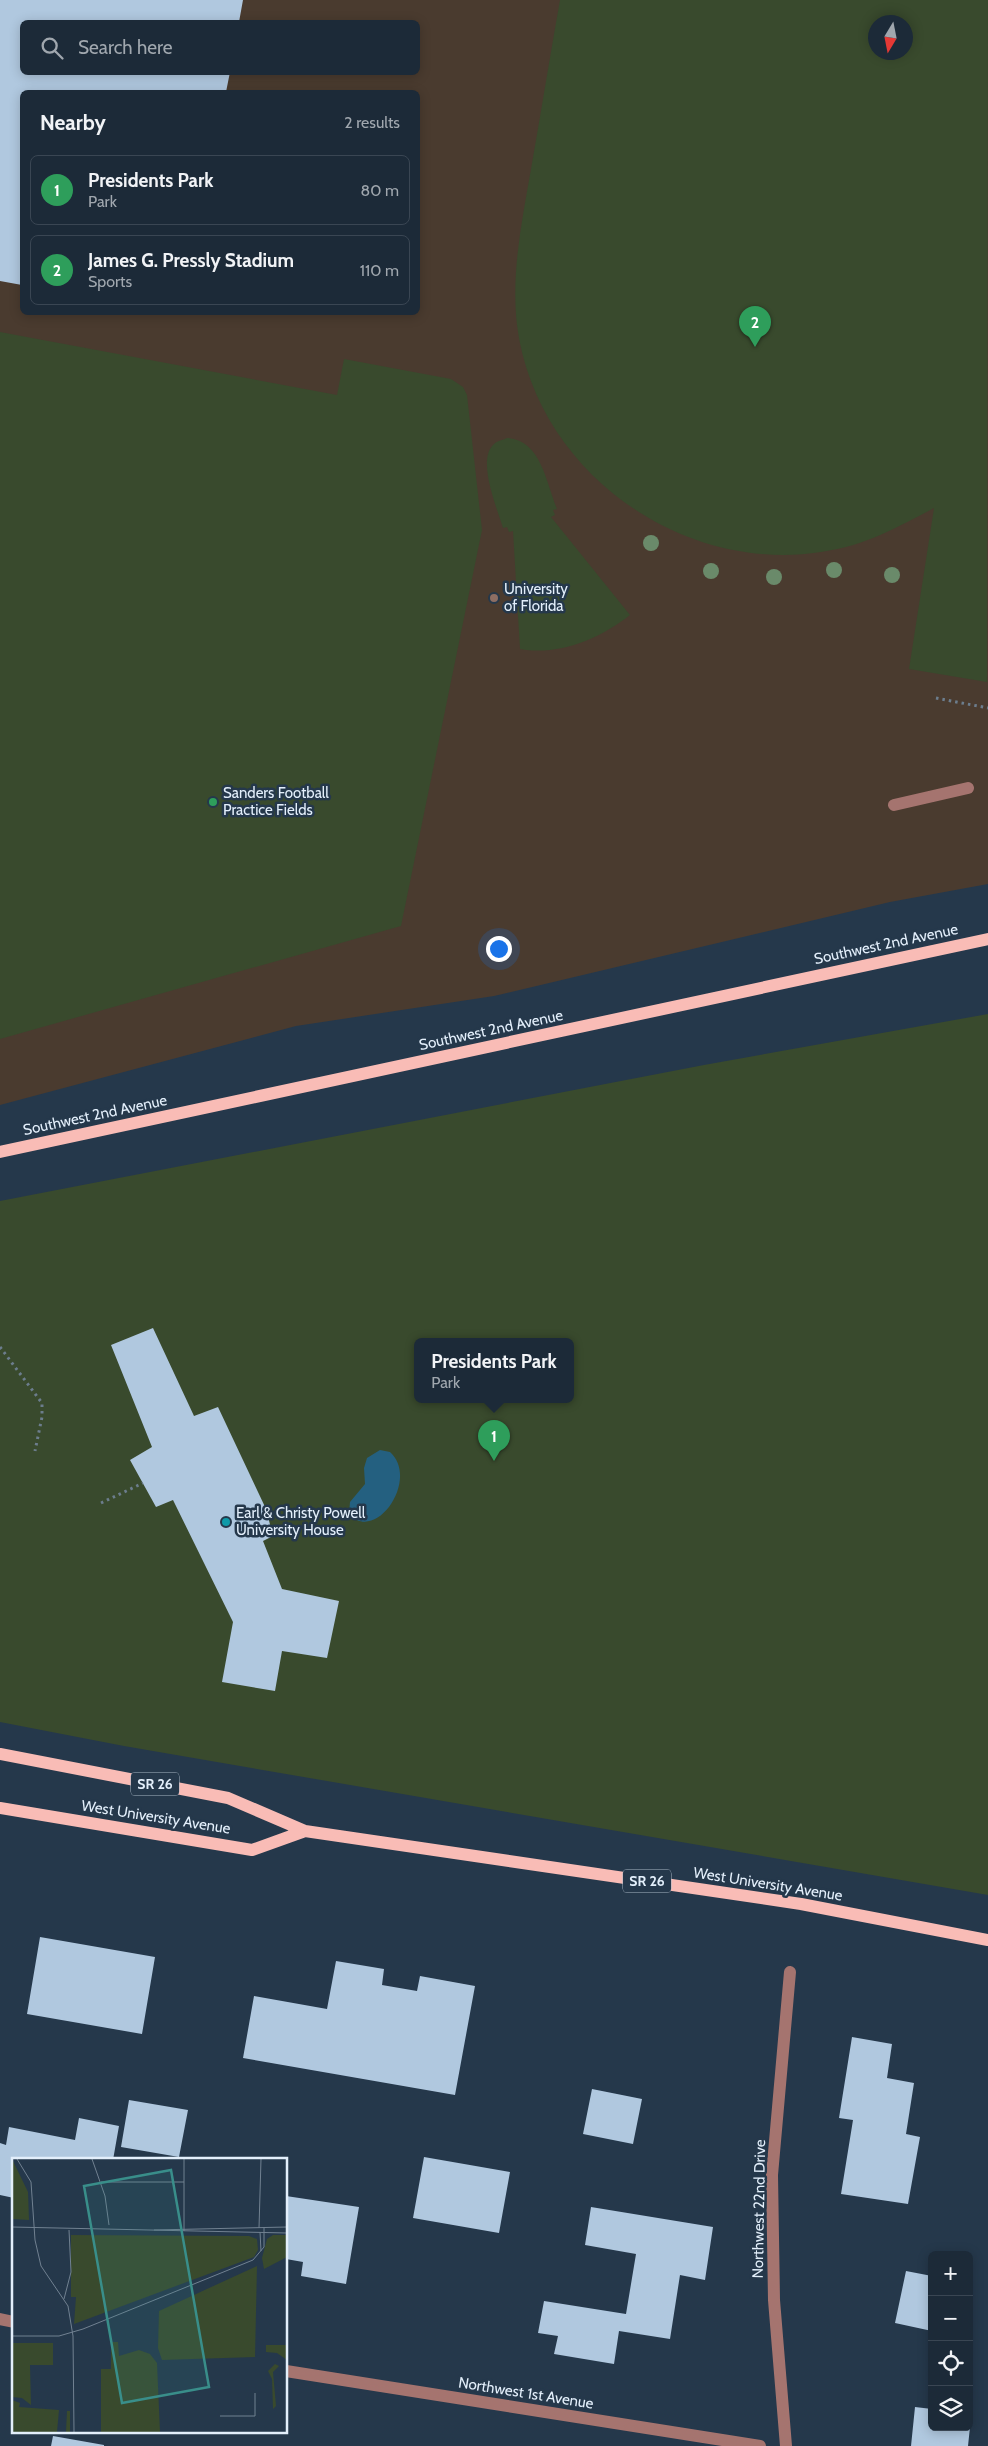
<!DOCTYPE html>
<meta charset="utf-8">
<style>
body{margin:0;font-family:Cabin,sans-serif;background:#293643;color:#f1f3f6}
.controls{position:absolute;right:15px;bottom:15px;display:grid;overflow:hidden;border-radius:8px;box-shadow:0 2px 12px #0003}
.controls button{width:45px;height:45px;display:grid;place-items:center;padding:0;border:0;border-bottom:1px solid #3a4653;background:#1c2a38;color:#f1f3f6;font:25px sans-serif}
.compass{position:absolute;left:868px;top:15px;width:45px;height:45px;border-radius:50%;background:#1c2a38;box-shadow:0 2px 12px #0003;rotate:190deg}
.you{position:absolute;left:498px;top:948px;width:18px;height:18px;margin:-12px;border:4px solid #fff;border-radius:50%;background:#1a73e8;box-shadow:0 0 0 8px #1a73e833}
.badge{display:grid;place-items:center;width:32px;height:32px;border-radius:50%;background:#aac718;color:#fff;font-size:16px;font-weight:700}
.pin{position:absolute;translate:-50% -41px;filter:drop-shadow(0 1px 2px #0008)}
.pin::after{content:'';position:absolute;top:26px;width:18px;height:15px;background:inherit;clip-path:polygon(0 0,100% 0,50% 100%)}
.popup{position:absolute;left:414px;top:1338px;width:160px;height:65px;box-sizing:border-box;display:grid;place-content:center;border-radius:8px;background:#1c2a38;filter:drop-shadow(0 1px 4px #0005);font-size:16px;white-space:nowrap;color:#a0a7ae}
.popup b{font-size:19px;color:#f1f3f6}
.popup::after{content:'';position:absolute;left:50%;top:100%;margin-left:-10px;border:10px solid transparent;border-top-color:#1c2a38}
.list{margin:0;padding:0;list-style:none}
h2{display:flex;justify-content:space-between;align-items:center;height:65px;margin:0;padding:0 20px;font-size:21px}
h2 small{font-size:16px;font-weight:400;color:#a0a7ae}
.list li{display:grid;grid-template-columns:32px 1fr auto;gap:15px;align-items:center;box-sizing:border-box;height:70px;margin:0 10px 10px;padding:0 10px;border:1px solid #3a4653;border-radius:8px}
.list b{display:block;font-size:19px;white-space:nowrap}
.list p{margin:0;font-size:16px;white-space:nowrap;color:#a0a7ae}
.list em{font-size:16px;font-style:normal;color:#a0a7ae}
.icon{flex:none;width:28px;height:28px;fill:none;stroke:currentColor;stroke-width:2;stroke-linecap:round;stroke-linejoin:round}
.map{position:relative;flex:none;width:988px;height:2446px;overflow:hidden}
.search{position:absolute;background:#1c2a38;box-shadow:0 2px 12px #0003;left:20px;top:20px;width:400px;height:55px;display:flex;align-items:center;gap:12px;box-sizing:border-box;padding:0 18px;border-radius:8px;color:#a0a7ae;font-size:19px}
.panel{position:absolute;background:#1c2a38;box-shadow:0 2px 12px #0003;left:20px;top:90px;width:400px;height:225px;border-radius:8px}
.map>svg:first-child{display:block}
</style>
<div class="map">
<svg width="988" height="2446" viewBox="0 0 988 2446">
<rect width="100%" height="100%" fill="#25384b"/>
<path fill="#4a3b2f" fill-rule="evenodd" d="M 0,0 L 988,0 L 988,884 L 890,902 L 494,996 L 296,1026 L 0,1105 ZM 22,22 L 418,22 L 418,72 L 22,72 ZM 876,22 L 906,22 L 906,52 L 876,52 ZM 22,92 L 418,92 L 418,312 L 22,312 Z"/>
<path fill="#394a2d" fill-rule="evenodd" d="M 560,0 L 988,0 L 987,682 L 909,669 L 934,508 C 894,529 867,545 821,552 C 679,574 535,469 517,325 C 511,272 522,221 531,169 C 541,112 550,56 560,0 ZM 876,22 L 906,22 L 906,52 L 876,52 Z
M 0,332 L 337,395 L 344,359 L 451,379 L 463,387 L 467,395 L 482,530 L 401,926 L 0,1039 Z
M 507,438 C 541,440 546,482 557,509 L 553,510 L 555,515 L 551,517 L 630,615 C 600,639 558,656 520,649 L 513,531 L 509,532 L 507,527 L 503,528 C 497,508 477,461 493,445 C 496,441 503,440 507,438 Z
M 988,1014 L 988,1895 L 124,1746 L 0,1722 L 0,1201 L 704,1065 ZM 418,1342 L 570,1342 L 570,1400 L 418,1400 Z"/>
<path fill="#246080" d="M 380,1450 L 390,1452 C 420,1479 376,1544 349,1514 L 350,1502 L 365,1484 L 364,1468 L 367,1458 Z"/>
<path fill="#b0c8df" d="M 0,0 L 243,0 L 239,22 L 22,22 L 22,72 L 230,72 L 226,92 L 22,92 L 22,285 L 0,281 Z
M 153,1328 L 194,1416 L 218,1407 L 266,1509 L 273,1536 L 263,1541 L 282,1589 L 339,1601 L 327,1658 L 282,1651 L 275,1691 L 222,1682 L 233,1622 L 173,1500 L 156,1507 L 130,1460 L 152,1447 L 111,1345 Z
M 40,1937 L 155,1957 L 142,2034 L 27,2014 Z
M 336,1961 L 384,1969 L 382,1985 L 417,1991 L 420,1976 L 475,1986 L 455,2095 L 243,2058 L 254,1996 L 327,2009 Z
M 852,2037 L 892,2044 L 887,2078 L 914,2083 L 906,2134 L 920,2137 L 908,2204 L 841,2194 L 853,2120 L 839,2118 Z
M 592,2089 L 642,2099 L 633,2144 L 583,2134 Z
M 129,2100 L 188,2110 L 179,2157 L 121,2147 Z
M 79,2118 L 119,2126 L 113,2160 L 14,2160 L 14,2198 L 0,2195 L 0,2143 L 6,2145 L 9,2127 L 75,2140 Z
M 424,2157 L 510,2172 L 499,2233 L 413,2218 Z
M 286,2196 L 359,2207 L 346,2284 L 301,2276 L 303,2262 L 286,2259 Z
M 591,2207 L 713,2227 L 705,2280 L 680,2275 L 670,2339 L 619,2331 L 614,2364 L 554,2354 L 558,2336 L 538,2333 L 544,2301 L 626,2314 L 636,2254 L 585,2245 Z
M 906,2271 L 932,2276 L 932,2331 L 895,2323 Z
M 915,2407 L 932,2409 L 932,2427 L 970,2427 L 968,2446 L 911,2446 Z
M 53,2436 L 104,2445 L 104,2446 L 51,2446 Z"/>
<g fill="none" stroke-linecap="round" stroke-linejoin="round">
<path stroke="#6c7d8d" stroke-width="3" stroke-dasharray="2.5 4" stroke-linecap="butt" d="M 936,698 L 988,708
M 0,1347 L 42,1403 L 42,1417 L 35,1451
M 101,1503 L 143,1483"/>
<path stroke="#a5746f" stroke-width="12" d="M 894,805 L 968,788
M 0,2319 L 14,2322
M 286,2371 L 760,2446
M 786,2446 L 774,2300 L 772,2175 L 790,1972"/>
<path stroke="#f9bcb6" stroke-width="12" d="M 0,1152 L 988,939
M 0,1754 L 228,1798 L 305,1831 L 801,1904 L 988,1940
M 0,1808 L 252,1850 L 305,1831"/>
</g>
<g fill="#6a8a6a">
<circle cx="651" cy="543" r="8"/>
<circle cx="834" cy="570" r="8"/>
<circle cx="711" cy="571" r="8"/>
<circle cx="892" cy="575" r="8"/>
<circle cx="774" cy="577" r="8"/>
</g>
<circle fill="#8d6e63" stroke="#25384b" stroke-width="2" cx="494" cy="598" r="5"/>
<circle fill="#2e9e5b" stroke="#25384b" stroke-width="2" cx="213" cy="802" r="5"/>
<circle fill="#0f9aa8" stroke="#25384b" stroke-width="2" cx="226" cy="1522" r="5"/>
<g text-anchor="middle" stroke-width="5" stroke-linejoin="round" paint-order="stroke">
<g fill="#25384b" stroke="#aab8c6" stroke-width="1">
<rect x="131" y="1772.5" width="48" height="23" rx="4"/>
<rect x="623" y="1869.5" width="48" height="23" rx="4"/>
</g>
<g font-size="14" font-weight="bold" fill="#e3effb">
<text x="155" y="1789">SR 26</text>
<text x="647" y="1886">SR 26</text>
</g>
<g font-size="15" fill="#e3effb" stroke="#25384b" text-anchor="start">
<text x="504" y="594">University<tspan x="504" dy="17">of Florida</tspan></text>
<text x="223" y="798">Sanders Football<tspan x="223" dy="17">Practice Fields</tspan></text>
<text x="236" y="1518">Earl &amp; Christy Powell<tspan x="236" dy="17">University House</tspan></text>
</g>
<g font-size="15" fill="#e3effb" stroke="#25384b">
<text transform="translate(886 944) rotate(-12)" y="5">Southwest 2nd Avenue</text>
<text transform="translate(491 1030) rotate(-12)" y="5">Southwest 2nd Avenue</text>
<text transform="translate(95 1115) rotate(-12)" y="5">Southwest 2nd Avenue</text>
<text transform="translate(156 1817) rotate(9)" y="5">West University Avenue</text>
<text transform="translate(768 1884) rotate(9)" y="5">West University Avenue</text>
<text transform="translate(759 2209) rotate(-89)" y="5">Northwest 22nd Drive</text>
<text transform="translate(526 2393) rotate(9)" y="5">Northwest 1st Avenue</text>
</g>
</g>
<g transform="translate(12 2158)">
<rect width="275" height="275" fill="#25384b"/>
<path d="M 0,1 L 16,34 L 17,62 L 0,61 ZM 59,77 L 237,78 L 245,81 L 246,92 L 242,99 L 62,166 L 64,139 L 59,139 ZM 261,77 L 275,77 L 275,99 L 252,111 L 250,100 L 255,81 ZM 245,108 L 243,199 L 150,202 L 146,190 L 147,153 ZM 99,184 L 106,184 L 107,198 L 127,192 L 138,196 L 145,205 L 148,274 L 89,274 L 89,211 L 99,211 ZM 0,185 L 41,185 L 41,207 L 18,207 L 19,247 L 10,240 L 0,239 ZM 254,187 L 275,187 L 275,202 L 265,195 L 254,194 ZM 263,206 L 267,208 L 261,214 L 264,248 L 261,251 L 260,221 L 256,213 ZM 0,242 L 8,245 L 7,249 L 47,252 L 45,274 L 54,274 L 55,253 L 58,253 L 58,274 L 0,274 Z" fill="#394a2d"/>
<path fill="none" stroke="#718191" stroke-width="1" d="M 5,1 L 19,24 L 23,82 L 29,108 L 56,148 L 61,178 L 62,274M 80,1 L 93,38 L 97,67M 89,24 L 172,24M 0,69 L 275,75M 247,70 L 249,1M 142,72 L 275,69M 172,73 L 172,1M 248,74 L 249,93M 52,141 L 59,114 L 57,72M 0,178 L 47,178 L 71,171 L 241,102 L 252,89 L 252,70M 208,258 L 243,258 L 243,235"/>
<path fill="#398e8a" fill-opacity="0.15" stroke="#398e8a" stroke-width="2.5" d="M 159,12 L 197,229 L 110,245 L 72,28 Z"/>
<rect width="275" height="275" fill="none" stroke="#e3effb" stroke-width="2.5"/>
</g>
</svg>
<div class="controls">
<button>+</button>
<button>−</button>
<button><svg class="icon" aria-label="locate" viewBox="0 0 24 24"><circle cx="12" cy="12" r="6"/><path d="M12 2v4M12 18v4M2 12h4M18 12h4"/></svg></button>
<button><svg class="icon" aria-label="layers" viewBox="0 0 24 24"><path d="M12 4l9 5-9 5-9-5zM3 14l9 5 9-5"/></svg></button>
</div>
<svg class="compass" viewBox="-18 -18 36 36"><path d="M0-13l5 13h-10z" fill="#e53935"/><path d="M0 13l5-13h-10z" fill="#a0a7ae"/></svg>
<div class="you"></div>
<div class="pin badge" style="left:494px;top:1461px;background:#2e9e5b">1</div>
<div class="popup"><b>Presidents Park</b>Park</div>
<div class="pin badge" style="left:755px;top:347px;background:#2e9e5b">2</div>
<div class="search"><svg class="icon" aria-label="search" viewBox="0 0 24 24"><circle cx="10" cy="10" r="6"/><path d="M15 15l6 6"/></svg>Search here</div>
<section class="panel">
<h2>Nearby<small>2 results</small></h2>
<ul class="list">
<li><span class="badge" style="background:#2e9e5b">1</span><div><b>Presidents Park</b><p>Park</p></div><em>80 m</em></li>
<li><span class="badge" style="background:#2e9e5b">2</span><div><b>James G. Pressly Stadium</b><p>Sports</p></div><em>110 m</em></li>
</ul>
</section>
</div>
